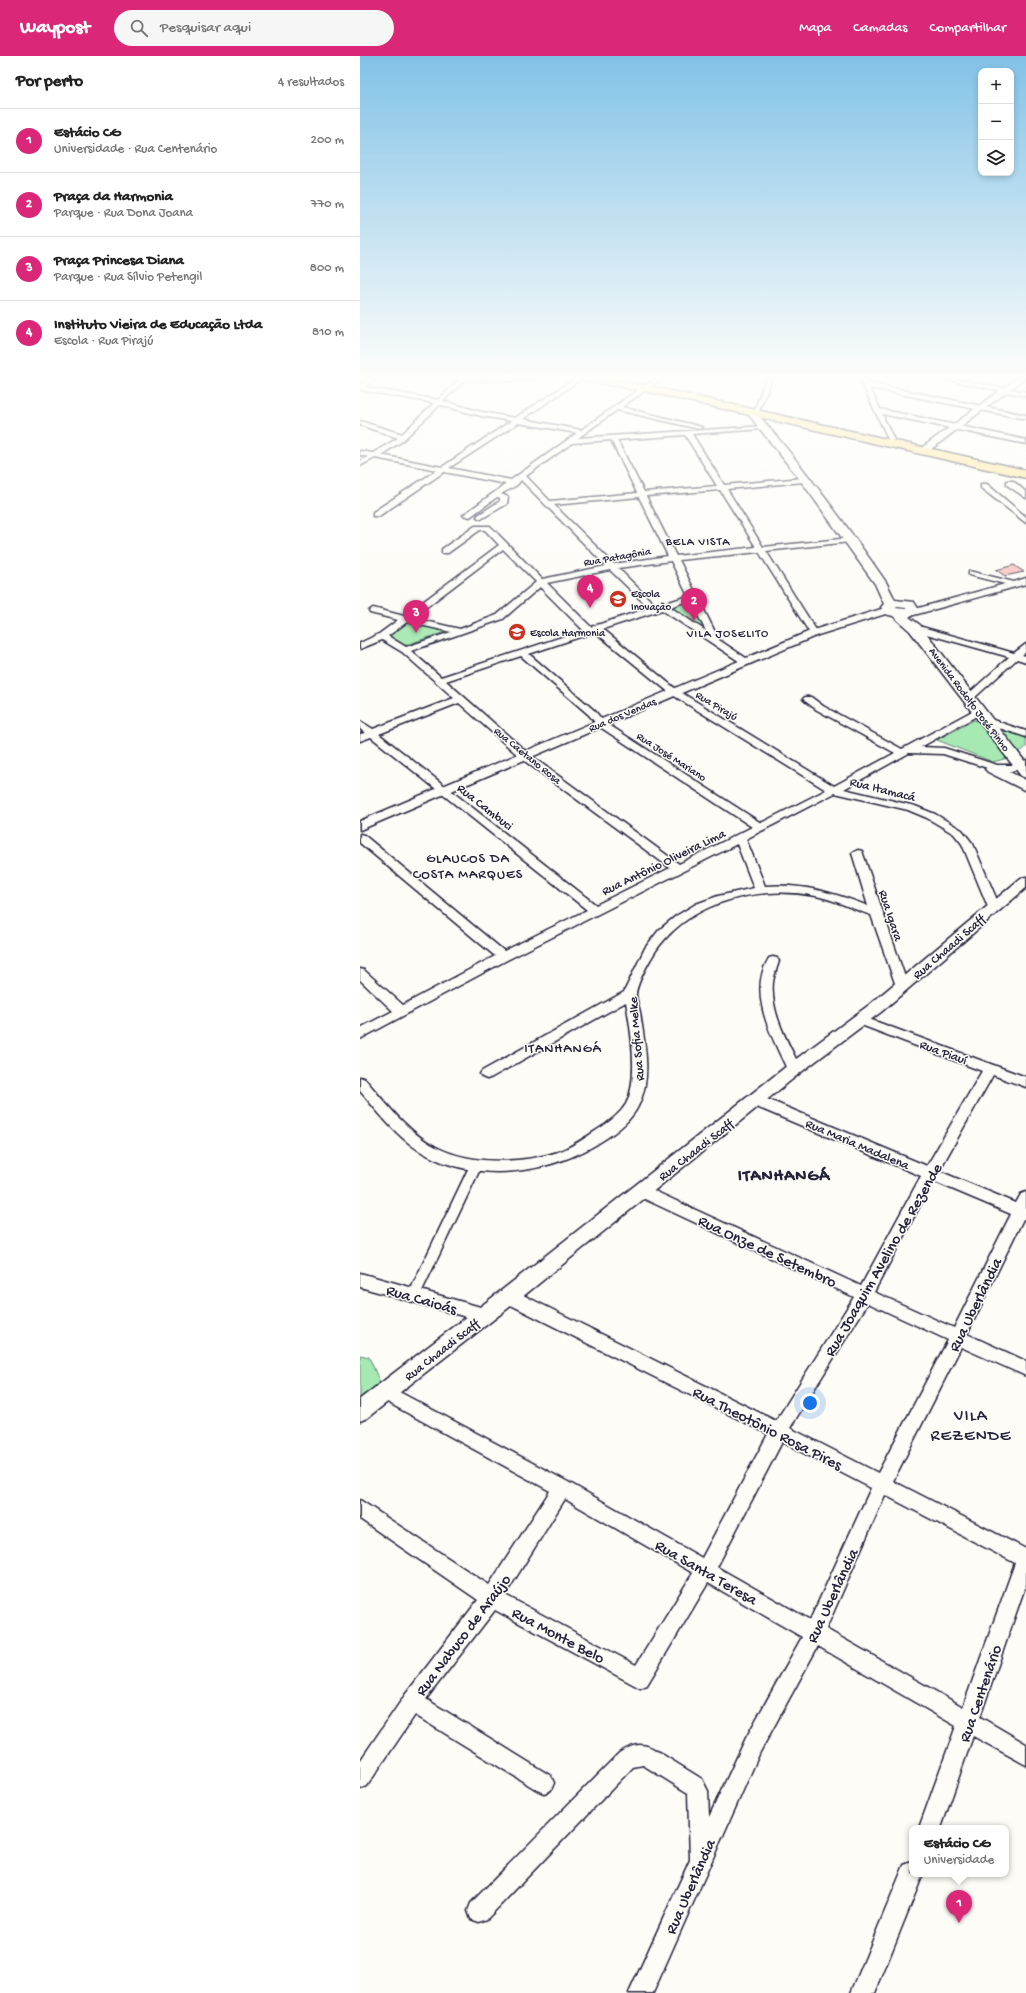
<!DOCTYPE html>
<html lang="pt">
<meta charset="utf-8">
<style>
body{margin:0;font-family:"Gochi Hand",sans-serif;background:#f6f6f6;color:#222}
.controls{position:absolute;right:12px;top:12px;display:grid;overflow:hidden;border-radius:8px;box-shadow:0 2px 6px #0003}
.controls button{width:36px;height:36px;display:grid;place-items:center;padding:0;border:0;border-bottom:1px solid #e0e0e0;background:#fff;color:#222;font:20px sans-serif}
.you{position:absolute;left:450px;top:1347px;width:14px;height:14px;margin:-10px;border:3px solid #fff;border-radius:50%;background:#1a73e8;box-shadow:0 0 0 6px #1a73e833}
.badge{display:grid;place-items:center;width:26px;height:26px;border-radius:50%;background:#db2777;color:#fff;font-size:13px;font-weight:700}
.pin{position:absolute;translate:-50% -33px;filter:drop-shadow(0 1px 2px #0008)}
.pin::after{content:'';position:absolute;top:21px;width:14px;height:12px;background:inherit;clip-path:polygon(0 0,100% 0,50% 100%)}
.popup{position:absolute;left:549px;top:1769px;width:100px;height:52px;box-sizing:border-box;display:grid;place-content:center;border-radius:8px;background:#fff;filter:drop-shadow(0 1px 3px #0005);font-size:13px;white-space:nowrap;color:#767676}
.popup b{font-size:15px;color:#222}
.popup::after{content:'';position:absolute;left:50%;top:100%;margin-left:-8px;border:8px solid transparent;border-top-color:#fff}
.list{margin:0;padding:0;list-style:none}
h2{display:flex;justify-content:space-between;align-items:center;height:52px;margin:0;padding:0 16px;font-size:17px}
h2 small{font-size:13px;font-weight:400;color:#767676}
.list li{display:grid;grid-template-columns:26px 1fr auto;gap:12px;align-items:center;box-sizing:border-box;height:64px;padding:0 16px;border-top:1px solid #e0e0e0}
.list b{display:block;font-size:15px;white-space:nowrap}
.list p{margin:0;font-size:13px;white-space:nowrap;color:#767676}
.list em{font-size:13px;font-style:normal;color:#767676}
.icon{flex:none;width:22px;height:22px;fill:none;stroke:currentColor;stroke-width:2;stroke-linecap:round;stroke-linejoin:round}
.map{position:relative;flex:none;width:666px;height:1937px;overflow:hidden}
header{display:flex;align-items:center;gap:24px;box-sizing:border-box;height:56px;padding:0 20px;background:#db2777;color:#fff}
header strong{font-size:19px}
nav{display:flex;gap:22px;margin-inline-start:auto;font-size:14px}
.search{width:280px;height:36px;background:#f6f6f6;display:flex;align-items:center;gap:10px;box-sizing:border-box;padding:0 14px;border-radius:22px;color:#767676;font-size:15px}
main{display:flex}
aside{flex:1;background:#fff}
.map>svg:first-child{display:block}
</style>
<header>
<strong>Waypost</strong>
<div class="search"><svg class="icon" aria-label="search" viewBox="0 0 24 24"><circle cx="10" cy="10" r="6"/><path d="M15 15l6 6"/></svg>Pesquisar aqui</div>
<nav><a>Mapa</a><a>Camadas</a><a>Compartilhar</a></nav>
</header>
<main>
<aside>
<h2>Por perto<small>4 resultados</small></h2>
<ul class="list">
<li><span class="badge">1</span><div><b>Estácio CG</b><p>Universidade · Rua Centenário</p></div><em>200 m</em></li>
<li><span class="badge">2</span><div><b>Praça da Harmonia</b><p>Parque · Rua Dona Joana</p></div><em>770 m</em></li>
<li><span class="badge">3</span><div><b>Praça Princesa Diana</b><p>Parque · Rua Sílvio Petengil</p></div><em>800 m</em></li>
<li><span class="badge">4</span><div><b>Instituto Vieira de Educação Ltda</b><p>Escola · Rua Pirajú</p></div><em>810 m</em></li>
</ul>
</aside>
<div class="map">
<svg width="666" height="1937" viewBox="0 0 666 1937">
<rect width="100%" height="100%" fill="#fdfcf7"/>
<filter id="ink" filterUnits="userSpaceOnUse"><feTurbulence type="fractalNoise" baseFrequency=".025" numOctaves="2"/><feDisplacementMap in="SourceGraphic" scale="8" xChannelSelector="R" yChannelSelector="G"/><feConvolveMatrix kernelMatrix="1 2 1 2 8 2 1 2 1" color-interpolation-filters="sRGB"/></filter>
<g filter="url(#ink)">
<path fill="#a7e9b3" stroke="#648677" d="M 329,544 L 349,580 L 306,550 Z
M 46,565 L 88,575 L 43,590 L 28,580 Z
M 614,664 L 666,680 L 666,691 L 655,700 L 633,706 L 577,684 Z
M 0,1299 L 9,1301 L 24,1336 L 0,1355 Z"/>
<path fill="#f6bab6" stroke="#22223b" d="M 654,509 L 664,516 L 645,520 L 636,514 Z"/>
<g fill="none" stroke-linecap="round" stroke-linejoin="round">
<defs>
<path id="pedestrian" d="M 116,1105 L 120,1106 L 122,1109 L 60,1239 L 58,1243 L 54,1244 L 50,1243 L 48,1239 L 110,1109 L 112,1106 Z"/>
<path id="minor" d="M 10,322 L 17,322 L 5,331 L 78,344 L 101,322 L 107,322 L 83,345 L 122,356 L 155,362 L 216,322 L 223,322 L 163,363 L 221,374 L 282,331 L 297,322 L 303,322 L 262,351 L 342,371 L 339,373 L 257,354 L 218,382 L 406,370 L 407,371 L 404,373 L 332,378 L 364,429 L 444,422 L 448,424 L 444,426 L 367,433 L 403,491 L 490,482 L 494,484 L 490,486 L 406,495 L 458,577 L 457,579 L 451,579 L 399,496 L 319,504 L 359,584 L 389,604 L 389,608 L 383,608 L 302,554 L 243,573 L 317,634 L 474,730 L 535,697 L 457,654 L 445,645 L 443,643 L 445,641 L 451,641 L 463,650 L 542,693 L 616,653 L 622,653 L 624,655 L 622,657 L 561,691 L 584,692 L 637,709 L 655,709 L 666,704 L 666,711 L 648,716 L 637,715 L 583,698 L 549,697 L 484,733 L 555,750 L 575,758 L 602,774 L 613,788 L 640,851 L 638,854 L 630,854 L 628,851 L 602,788 L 594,778 L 567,762 L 548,754 L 475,737 L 386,783 L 405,830 C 441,827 475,837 508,850 L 492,797 L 498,794 L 502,795 L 548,930 L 546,933 L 538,933 L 536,930 L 511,859 C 493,853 475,844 456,840 C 401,829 335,844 300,889 C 292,899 277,926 276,938 C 276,944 279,951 280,956 C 284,985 292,1018 280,1046 C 274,1062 259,1074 245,1083 C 194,1117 121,1129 65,1098 C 38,1083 20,1058 0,1035 L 0,1021 L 5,1023 C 26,1047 47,1076 76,1091 C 111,1109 161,1108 198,1096 C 212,1091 225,1082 237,1074 C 247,1068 260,1058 266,1048 C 279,1023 271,973 266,946 L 132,1021 L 127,1023 L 122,1021 L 120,1018 L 122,1015 L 264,936 L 285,892 L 299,874 L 316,860 L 336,848 L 358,840 L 394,832 L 377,788 L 147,904 L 0,983 L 0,972 L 33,955 L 0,924 L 0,913 L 4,914 L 43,949 L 135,900 L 0,787 L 0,778 L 4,779 L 144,895 L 227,854 L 11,681 L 0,685 L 0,678 L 5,677 L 0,673 L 0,665 L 13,673 L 94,642 L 42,596 L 22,584 L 0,593 L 0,587 L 19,578 L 38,564 L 10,557 L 9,555 L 13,552 L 44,560 L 139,489 L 125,474 L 120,474 L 88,497 L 82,497 L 82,493 L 115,470 L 130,470 L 182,523 L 246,510 L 161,424 L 157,429 L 141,438 L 148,441 L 147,448 L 121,463 L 117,461 L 118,459 L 140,445 L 140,442 L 137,441 L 110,461 L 103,459 L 146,428 L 84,416 L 19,460 L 13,460 L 13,456 L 77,414 L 15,402 L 0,410 L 0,405 L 8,401 L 0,399 L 0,395 L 13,397 L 38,382 L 0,369 L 0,365 L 42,378 L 74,347 L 0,334 L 0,328 ZM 80,349 L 121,360 L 151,365 L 82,411 L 21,399 L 41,386 ZM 158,367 L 217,377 L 151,424 L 89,412 ZM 325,379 L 357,430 L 284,436 L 257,384 ZM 251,384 L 277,437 L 190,445 L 166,420 L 212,387 ZM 360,434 L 396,491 L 316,500 L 286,440 ZM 279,441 L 308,500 L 254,508 L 194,449 ZM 143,493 L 176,526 L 137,559 L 100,573 L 52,562 ZM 311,505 L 328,540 L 296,550 L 258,512 ZM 250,514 L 289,552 L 231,571 L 187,527 ZM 180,531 L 223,574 L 81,621 L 51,595 L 143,563 ZM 330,544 L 346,575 L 310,551 ZM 47,566 L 91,576 L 46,591 L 28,580 ZM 235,576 L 311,638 L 466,734 L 401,767 L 243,665 L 235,655 L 169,598 ZM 161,600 L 229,659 L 237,669 L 392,771 L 319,808 L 170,699 L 86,625 ZM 99,647 L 162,703 L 310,812 L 236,849 L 19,678 Z
M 406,322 L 412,322 L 399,355 L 394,356 Z
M 579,322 L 589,322 L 666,336 L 666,340 Z
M 504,323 L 508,327 L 666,359 L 666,363 L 510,332 L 520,353 L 666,384 L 666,388 L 522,358 L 534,384 L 529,385 L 501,325 Z
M 647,425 L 653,425 L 666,436 L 666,442 L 647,429 Z
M 621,428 L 627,428 L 666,461 L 666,467 L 621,432 Z
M 609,515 L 654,526 L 666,522 L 666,528 L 554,559 L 548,559 L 548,555 L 645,528 L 609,519 Z
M 555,569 L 654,597 L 666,588 L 666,596 L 662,599 L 666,600 L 666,606 L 657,603 L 612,644 L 606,644 L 604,642 L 606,640 L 649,601 L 552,574 L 552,570 Z
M 627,662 L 666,675 L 666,681 L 624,667 L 622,665 Z
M 413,901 L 417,902 L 419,905 C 417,912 414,919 413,926 C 410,957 428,986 441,1013 L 439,1016 L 434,1018 L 429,1016 L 427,1013 C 412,981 387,937 409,902 Z
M 501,960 L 666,1021 L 666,1031 L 633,1019 L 579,1115 L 656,1147 L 661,1138 L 666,1136 L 666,1164 L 663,1163 L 607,1278 L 666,1305 L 666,1320 L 601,1291 L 533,1425 L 666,1493 L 666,1528 L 620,1661 L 666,1688 L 666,1709 L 613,1680 L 581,1772 L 559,1772 L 596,1670 L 458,1590 L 400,1696 L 293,1937 L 269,1937 L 330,1804 L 328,1737 L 283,1709 L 273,1711 L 127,1863 L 119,1866 L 111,1863 L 108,1855 L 111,1847 L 259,1697 C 271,1690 279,1686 292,1692 L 342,1723 L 348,1735 L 349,1761 L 386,1682 L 442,1581 L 348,1527 L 287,1629 L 280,1632 L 135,1554 L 66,1643 L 191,1720 L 194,1727 L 191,1734 L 184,1737 L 177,1734 L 55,1659 L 7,1730 L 0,1733 L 0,1705 L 45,1639 L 118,1544 L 0,1463 L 0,1444 L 129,1529 L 190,1435 L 18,1341 L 16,1336 L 18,1331 L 24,1328 L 30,1331 L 208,1426 L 342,1502 L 408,1378 L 143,1245 L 141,1240 L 143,1235 L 149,1233 L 155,1235 L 416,1365 L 494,1241 L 276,1139 L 274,1135 L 276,1131 L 281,1129 L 286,1131 L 501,1230 L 561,1120 L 392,1049 L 390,1045 L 392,1041 L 397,1040 L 402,1041 L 567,1110 L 622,1015 L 496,967 L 495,964 L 496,961 ZM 573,1125 L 651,1158 L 594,1272 L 514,1236 ZM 508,1247 L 588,1284 L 518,1417 L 430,1372 ZM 422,1386 L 511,1432 L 450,1564 L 357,1511 ZM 525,1439 L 655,1507 L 603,1651 L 466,1573 ZM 205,1443 L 333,1517 L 276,1609 L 145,1539 Z
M 0,1217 L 124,1252 L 130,1254 L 132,1259 L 130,1264 L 124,1266 L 0,1231 Z
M 552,1806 L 552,1818 L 563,1818 L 515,1937 L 491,1937 L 544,1809 Z"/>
<path id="tertiary" d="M 657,322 L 665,322 L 566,397 L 560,397 L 560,393 Z
M 528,551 L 533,554 L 532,556 L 458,579 L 0,774 L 0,765 L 450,575 Z
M 666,821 L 666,832 L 521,956 L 440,1017 L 156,1246 L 7,1362 L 0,1365 L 0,1343 L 142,1234 L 428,1009 L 509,949 L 648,833 L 661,822 Z"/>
<path id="secondary" d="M 392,354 L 395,355 C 442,409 485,467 526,526 L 535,544 L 554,546 L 559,554 L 549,561 L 560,569 L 666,707 L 666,722 L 661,720 L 550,575 L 533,560 L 525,558 L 521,551 L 524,548 L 515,528 L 444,429 L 389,359 L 387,357 L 389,355 ZM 538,551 L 546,552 L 546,553 L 535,552 Z
M 633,708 L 666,724 L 666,735 L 628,716 L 625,713 L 628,710 Z"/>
<path id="primary" d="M 93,322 L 174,322 L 169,325 L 98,325 Z
M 220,322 L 240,322 L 284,329 L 666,414 L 666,422 L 284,335 L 225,325 Z"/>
</defs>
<use href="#pedestrian" stroke="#22223b" stroke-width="3"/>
<use href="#minor" stroke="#22223b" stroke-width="3"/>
<use href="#tertiary" stroke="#22223b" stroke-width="3"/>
<use href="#secondary" stroke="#22223b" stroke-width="3"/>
<use href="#primary" stroke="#22223b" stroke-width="3"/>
<use href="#pedestrian" fill="#fdfcf7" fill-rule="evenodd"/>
<use href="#minor" fill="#fdfcf7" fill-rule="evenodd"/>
<use href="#tertiary" fill="#fdfcf7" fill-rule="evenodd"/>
<use href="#secondary" fill="#fdfcf7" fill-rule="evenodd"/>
<use href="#primary" fill="#fce080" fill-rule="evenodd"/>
</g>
</g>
<linearGradient id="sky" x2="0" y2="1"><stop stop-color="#82c2e7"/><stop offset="0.54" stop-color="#fefefb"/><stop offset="1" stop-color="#fefefb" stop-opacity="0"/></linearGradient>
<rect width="666" height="593" fill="url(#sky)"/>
<defs>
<symbol id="school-disc" viewBox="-11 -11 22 22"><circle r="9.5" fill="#c8321e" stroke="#fdfcf7"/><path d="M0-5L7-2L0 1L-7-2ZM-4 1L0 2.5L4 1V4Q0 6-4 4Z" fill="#fff"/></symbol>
</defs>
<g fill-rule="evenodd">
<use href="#school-disc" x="248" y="533" width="20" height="20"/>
<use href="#school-disc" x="147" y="566" width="20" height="20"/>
</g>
<g text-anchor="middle" stroke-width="3" stroke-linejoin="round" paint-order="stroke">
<g font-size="11" fill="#22223b" stroke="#fdfcf7">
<text transform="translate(257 500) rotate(-10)" y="4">Rua Patagônia</text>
<text transform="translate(610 643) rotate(53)" y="4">Avenida Rodolfo José Pinho</text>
<text transform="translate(357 649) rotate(31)" y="4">Rua Pirajú</text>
<text transform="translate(262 658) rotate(-23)" y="4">Rua dos Vendas</text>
<text transform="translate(168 699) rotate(39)" y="4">Rua Caetano Rosa</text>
<text transform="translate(312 700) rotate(33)" y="4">Rua José Mariano</text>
</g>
<g font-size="11" fill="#22223b" stroke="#fdfcf7" text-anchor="start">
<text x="271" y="541">Escola<tspan x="271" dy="13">Inovação</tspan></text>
<text x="170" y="580">Escola Harmonia</text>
</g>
<g font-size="12" letter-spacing="1" fill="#22223b" stroke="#fdfcf7">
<text x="338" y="489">BELA VISTA</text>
<text x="368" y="581">VILA JOSELITO</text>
</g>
<g font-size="13" fill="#22223b" stroke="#fdfcf7">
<text transform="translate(523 732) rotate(14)" y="5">Rua Itamacá</text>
<text transform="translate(126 750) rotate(38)" y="5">Rua Cambuci</text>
<text transform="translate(303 805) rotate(-26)" y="5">Rua Antônio Oliveira Lima</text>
<text transform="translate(532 859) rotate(72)" y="5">Rua Igara</text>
<text transform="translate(588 890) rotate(-41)" y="5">Rua Chaadi Scaff</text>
<text transform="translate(275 983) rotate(-95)" y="5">Rua Sofia Melke</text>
<text transform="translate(584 995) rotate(20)" y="5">Rua Piauí</text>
<text transform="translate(498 1087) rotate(23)" y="5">Rua Maria Madalena</text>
<text transform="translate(335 1093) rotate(-38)" y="5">Rua Chaadi Scaff</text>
<text transform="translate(81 1293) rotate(-38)" y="5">Rua Chaadi Scaff</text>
</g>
<g font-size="14" letter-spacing="1" fill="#22223b" stroke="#fdfcf7">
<text x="108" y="806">GLAUCOS DA<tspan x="108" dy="16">COSTA MARQUES</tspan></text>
<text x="203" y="996">ITANHANGÁ</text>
</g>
<g font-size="16" fill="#22223b" stroke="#fdfcf7">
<text transform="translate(408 1194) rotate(25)" y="6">Rua Onze de Setembro</text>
<text transform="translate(522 1203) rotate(-60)" y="6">Rua Joaquim Avelino de Rezende</text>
<text transform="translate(62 1242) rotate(16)" y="6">Rua Caioás</text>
<text transform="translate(614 1248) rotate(-64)" y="6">Rua Uberlândia</text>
<text transform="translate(408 1371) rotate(27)" y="6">Rua Theotônio Rosa Pires</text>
<text transform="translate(347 1515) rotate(30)" y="6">Rua Santa Teresa</text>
<text transform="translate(471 1539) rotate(-65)" y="6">Rua Uberlândia</text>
<text transform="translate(102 1578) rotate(-53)" y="6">Rua Nabuco de Araújo</text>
<text transform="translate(199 1578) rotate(28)" y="6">Rua Monte Belo</text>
<text transform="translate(619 1637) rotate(-71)" y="6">Rua Centenário</text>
<text transform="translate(329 1830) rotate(-66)" y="6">Rua Uberlândia</text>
</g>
<g font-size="17" font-weight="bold" letter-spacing="1" fill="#22223b" stroke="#fdfcf7">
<text x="424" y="1124">ITANHANGÁ</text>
</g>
<g font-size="17" letter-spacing="1" fill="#22223b" stroke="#fdfcf7">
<text x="611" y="1364">VILA<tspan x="611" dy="20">REZENDE</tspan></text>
</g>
</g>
</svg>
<div class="controls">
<button>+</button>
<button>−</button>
<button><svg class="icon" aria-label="layers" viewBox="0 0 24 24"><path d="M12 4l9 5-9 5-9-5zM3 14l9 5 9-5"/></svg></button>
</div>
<div class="you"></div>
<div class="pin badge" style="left:599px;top:1867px">1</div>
<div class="popup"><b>Estácio CG</b>Universidade</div>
<div class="pin badge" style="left:334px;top:565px">2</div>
<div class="pin badge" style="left:56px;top:577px">3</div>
<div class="pin badge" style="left:230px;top:552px">4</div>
</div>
</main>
